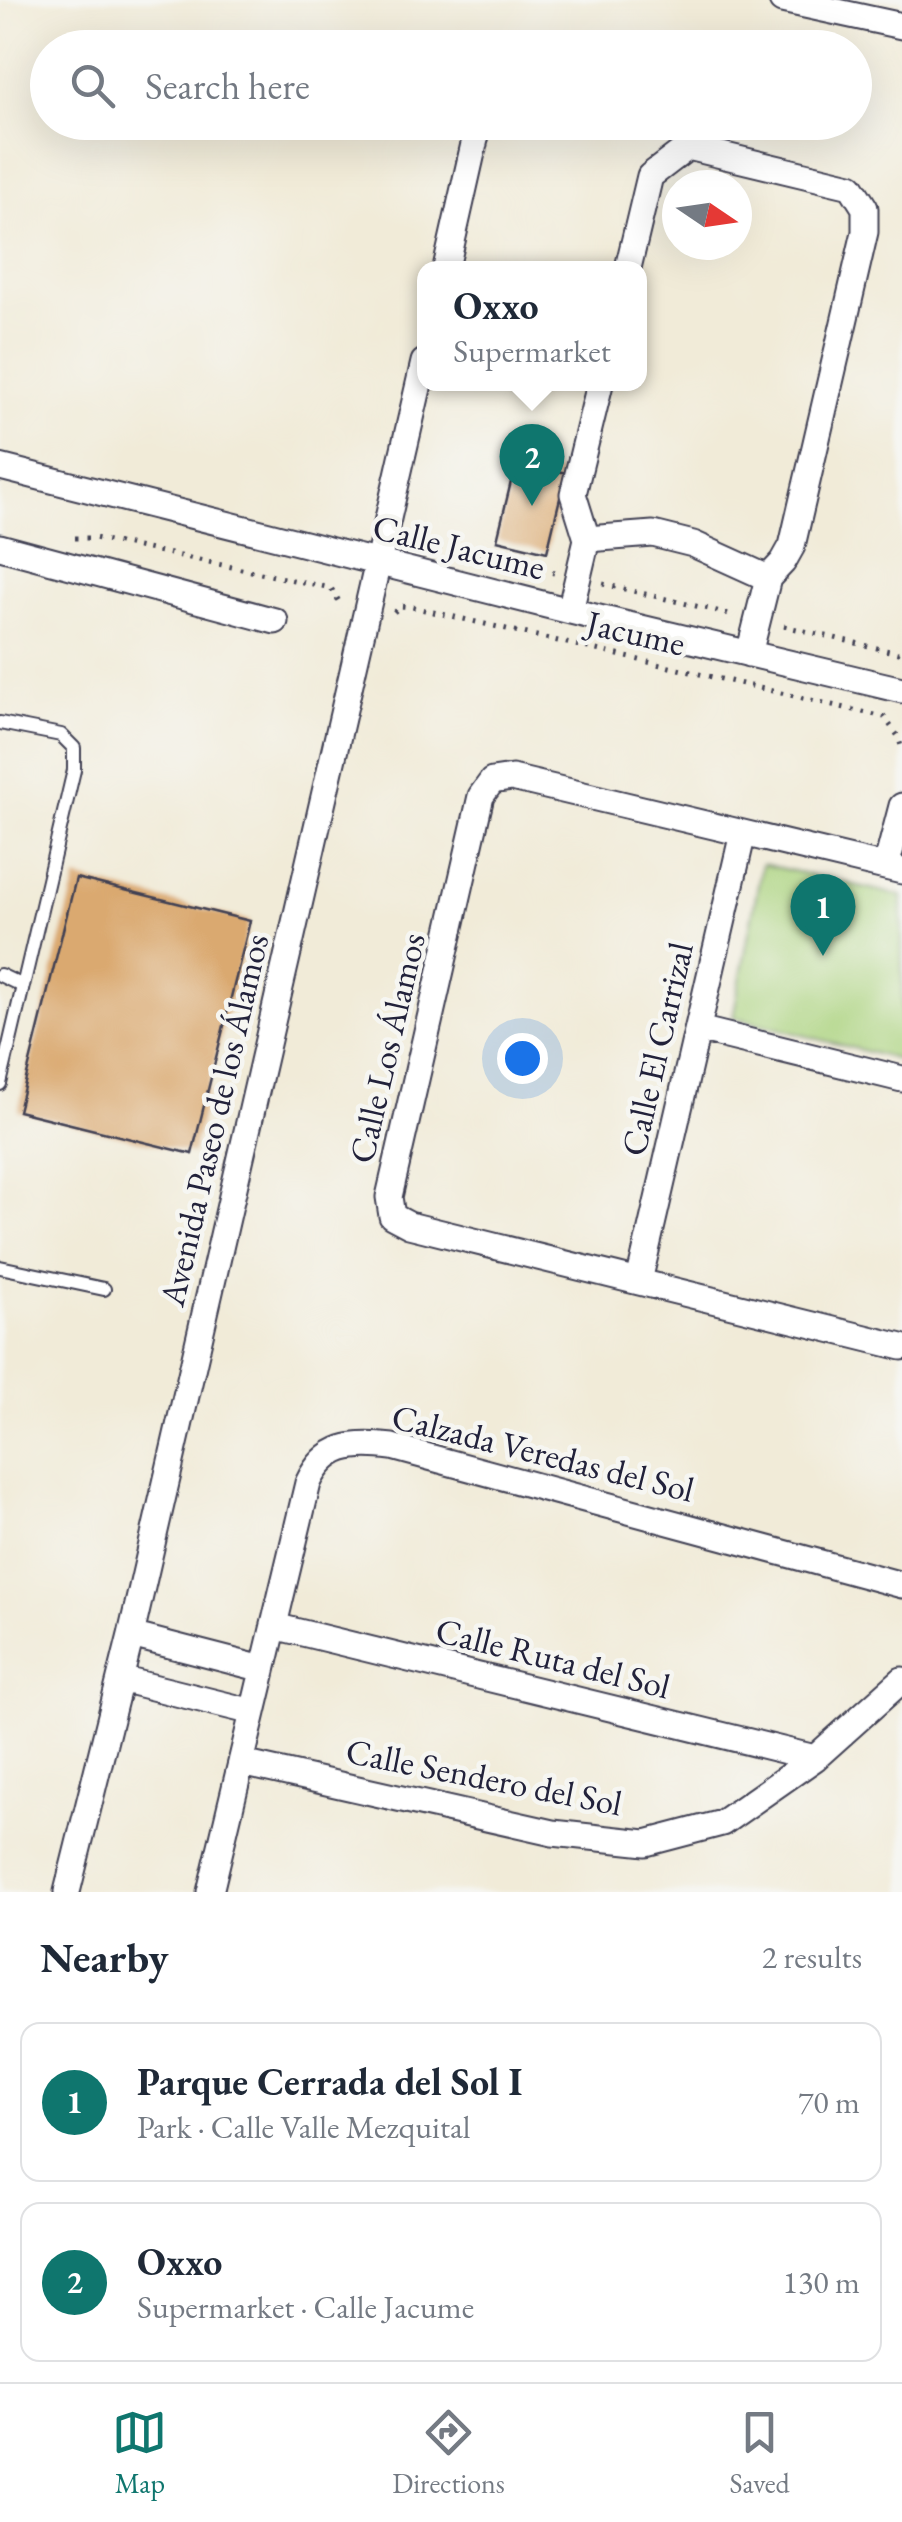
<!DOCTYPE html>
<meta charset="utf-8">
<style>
body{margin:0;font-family:"EB Garamond",serif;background:#f2f2f3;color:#1f2937}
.compass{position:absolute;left:662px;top:170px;width:90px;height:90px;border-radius:50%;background:#fff;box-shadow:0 10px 40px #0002;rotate:103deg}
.you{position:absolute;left:522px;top:1058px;width:35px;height:35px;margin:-25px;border:8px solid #fff;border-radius:50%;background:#1a73e8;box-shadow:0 0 0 15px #1a73e833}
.badge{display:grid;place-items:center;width:65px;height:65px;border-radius:50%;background:#0f766e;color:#fff;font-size:32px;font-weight:700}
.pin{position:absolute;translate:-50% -82px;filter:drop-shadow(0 2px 5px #0008)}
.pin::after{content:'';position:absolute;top:52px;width:35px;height:30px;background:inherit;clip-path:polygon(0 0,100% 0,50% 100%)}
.popup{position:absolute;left:417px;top:261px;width:230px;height:130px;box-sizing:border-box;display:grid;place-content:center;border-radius:20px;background:#fff;filter:drop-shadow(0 2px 8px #0005);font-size:32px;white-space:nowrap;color:#747a83}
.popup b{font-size:38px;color:#1f2937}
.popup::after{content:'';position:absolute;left:50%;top:100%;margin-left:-20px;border:20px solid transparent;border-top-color:#fff}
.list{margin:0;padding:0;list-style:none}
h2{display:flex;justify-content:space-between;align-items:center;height:130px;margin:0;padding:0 40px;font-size:42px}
h2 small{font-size:32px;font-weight:400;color:#747a83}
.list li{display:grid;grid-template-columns:65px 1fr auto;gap:30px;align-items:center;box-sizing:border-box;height:160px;margin:0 20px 20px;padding:0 20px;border:2px solid #e0e1e3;border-radius:20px}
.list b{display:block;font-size:38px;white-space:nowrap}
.list p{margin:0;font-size:32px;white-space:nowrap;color:#747a83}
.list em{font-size:32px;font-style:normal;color:#747a83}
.icon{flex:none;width:55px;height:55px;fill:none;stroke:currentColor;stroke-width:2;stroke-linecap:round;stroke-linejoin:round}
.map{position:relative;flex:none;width:902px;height:1892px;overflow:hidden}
.search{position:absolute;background:#fff;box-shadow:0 10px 40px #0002;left:30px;right:30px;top:30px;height:110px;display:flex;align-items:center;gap:25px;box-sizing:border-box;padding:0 35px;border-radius:55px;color:#747a83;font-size:38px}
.sheet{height:490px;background:#fff}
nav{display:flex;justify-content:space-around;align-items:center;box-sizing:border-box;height:140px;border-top:2px solid #e0e1e3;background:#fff;font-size:28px;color:#747a83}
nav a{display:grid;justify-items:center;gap:5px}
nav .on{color:#0f766e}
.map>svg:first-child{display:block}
</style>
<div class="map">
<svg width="902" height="1892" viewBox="0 0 902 1892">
<rect width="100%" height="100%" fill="#f6f6f2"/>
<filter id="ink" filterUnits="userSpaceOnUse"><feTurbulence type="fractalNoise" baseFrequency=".01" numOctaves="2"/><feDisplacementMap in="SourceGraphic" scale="20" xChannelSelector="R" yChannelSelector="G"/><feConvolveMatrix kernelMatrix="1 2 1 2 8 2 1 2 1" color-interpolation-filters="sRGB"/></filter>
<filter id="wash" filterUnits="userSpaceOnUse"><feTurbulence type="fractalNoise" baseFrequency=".0048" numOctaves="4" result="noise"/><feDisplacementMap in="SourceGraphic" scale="40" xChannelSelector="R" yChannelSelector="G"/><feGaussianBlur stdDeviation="2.25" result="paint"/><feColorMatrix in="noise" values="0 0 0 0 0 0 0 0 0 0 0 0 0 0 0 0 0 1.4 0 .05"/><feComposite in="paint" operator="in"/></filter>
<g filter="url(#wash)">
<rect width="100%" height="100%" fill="#f1ebd8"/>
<path fill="#abd37e" stroke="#667a5c" stroke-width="2.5" d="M 762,864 L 902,896 L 902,1061 L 733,1017 Z"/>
<g id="blocks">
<path fill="#daa970" d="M 516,461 L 566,473 L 547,552 L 497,540 Z
M 76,878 L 250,921 L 192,1154 L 18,1111 Z"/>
</g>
</g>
<g filter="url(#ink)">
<use href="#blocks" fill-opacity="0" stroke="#414053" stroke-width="2.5"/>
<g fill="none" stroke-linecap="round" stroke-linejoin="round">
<defs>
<path id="lane" d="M 0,723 L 61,735 L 74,748 L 74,770 L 23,986
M 0,975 L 23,986 L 0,1084
M 0,1267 L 104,1289"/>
<path id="street" d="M 782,0 L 902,26
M 446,268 L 478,126
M 628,268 L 650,176 L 688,147 L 851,186 L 865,208 L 865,232 L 792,546 L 783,562 L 768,578 L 749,654
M 0,467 L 570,611 L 902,690
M 587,539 L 653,534 L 693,544 L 768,578
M 0,547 L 275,621
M 570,611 L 587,539 L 573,494 L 600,384
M 886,867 L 902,806
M 902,871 L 512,778 L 492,781 L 481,796 L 389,1197 L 392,1216 L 409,1225 L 902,1347
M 698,1029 L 902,1079
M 639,1281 L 743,833
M 274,1626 L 815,1758
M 131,1635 L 263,1669
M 120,1679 L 253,1712
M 242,1763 L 553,1833 L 646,1843 L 722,1823 L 815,1758 L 902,1680
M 67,1892 L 131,1635 L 424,362
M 210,1892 L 308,1483 C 326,1444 354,1442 392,1447 L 902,1585"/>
</defs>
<use href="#lane" stroke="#414053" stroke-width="16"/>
<use href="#street" stroke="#414053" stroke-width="29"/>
<path stroke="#414053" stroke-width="5" stroke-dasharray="2.5 8" stroke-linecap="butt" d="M 75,538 L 95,538 L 331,588 L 340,603
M 409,539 L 554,573
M 603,584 L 734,615
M 394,612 L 400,606 L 412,607 L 884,717 L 898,736 L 902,749
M 784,626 L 898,653 L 902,651"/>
<use href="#lane" stroke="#fff" stroke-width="12"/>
<use href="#street" stroke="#fff" stroke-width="25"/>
</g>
</g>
<g text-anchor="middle" stroke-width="9" stroke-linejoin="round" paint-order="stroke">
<g font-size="35" fill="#22223b" stroke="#f6f6f2">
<text transform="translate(459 547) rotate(14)" y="12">Calle Jacume</text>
<text transform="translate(636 633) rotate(13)" y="12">Jacume</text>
<text transform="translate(387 1048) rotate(-77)" y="12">Calle Los Álamos</text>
<text transform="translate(657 1049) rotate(-77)" y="12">Calle El Carrizal</text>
<text transform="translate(214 1120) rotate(-77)" y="12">Avenida Paseo de los Álamos</text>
<text transform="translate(543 1453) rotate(14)" y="12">Calzada Veredas del Sol</text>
<text transform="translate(553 1658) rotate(14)" y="12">Calle Ruta del Sol</text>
<text transform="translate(484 1777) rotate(11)" y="12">Calle Sendero del Sol</text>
</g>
</g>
</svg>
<svg class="compass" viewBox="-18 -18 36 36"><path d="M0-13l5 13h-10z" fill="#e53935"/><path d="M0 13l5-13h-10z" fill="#747a83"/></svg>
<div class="you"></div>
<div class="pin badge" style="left:823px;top:956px">1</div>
<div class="pin badge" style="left:532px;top:506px">2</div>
<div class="popup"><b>Oxxo</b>Supermarket</div>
<div class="search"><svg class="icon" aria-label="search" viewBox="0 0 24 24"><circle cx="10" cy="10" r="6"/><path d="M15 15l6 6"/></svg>Search here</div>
</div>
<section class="sheet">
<h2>Nearby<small>2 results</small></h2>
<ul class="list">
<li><span class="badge">1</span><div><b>Parque Cerrada del Sol I</b><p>Park · Calle Valle Mezquital</p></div><em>70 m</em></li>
<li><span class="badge">2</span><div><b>Oxxo</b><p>Supermarket · Calle Jacume</p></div><em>130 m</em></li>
</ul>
</section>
<nav>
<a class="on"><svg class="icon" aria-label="map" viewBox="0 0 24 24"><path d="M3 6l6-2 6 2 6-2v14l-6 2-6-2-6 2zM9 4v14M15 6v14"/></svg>Map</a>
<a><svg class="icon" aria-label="directions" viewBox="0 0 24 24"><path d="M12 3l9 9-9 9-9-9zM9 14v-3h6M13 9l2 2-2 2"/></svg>Directions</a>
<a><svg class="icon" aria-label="saved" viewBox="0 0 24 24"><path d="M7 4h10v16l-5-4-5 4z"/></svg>Saved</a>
</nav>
